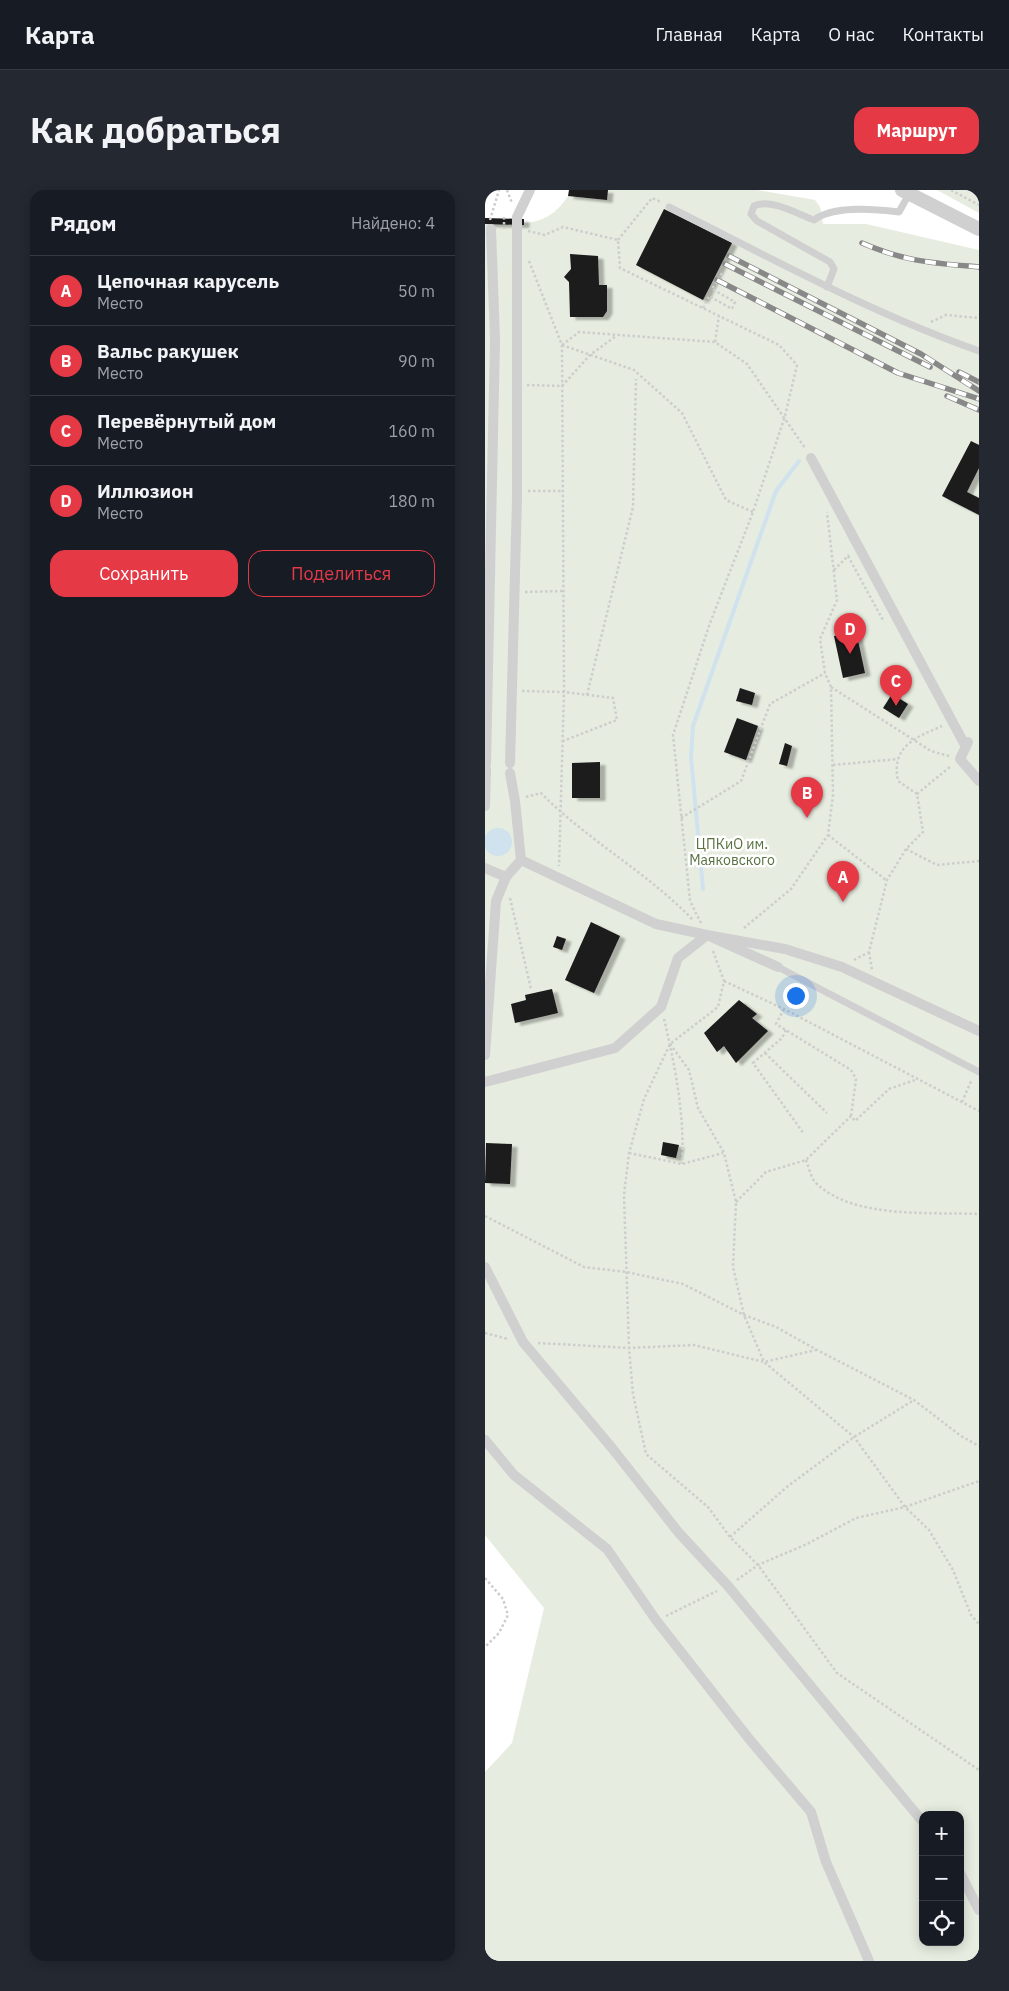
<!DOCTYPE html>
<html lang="ru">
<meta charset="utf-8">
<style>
body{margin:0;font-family:"IBM Plex Sans",sans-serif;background:#242831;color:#f1f3f6}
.controls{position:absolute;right:15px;bottom:15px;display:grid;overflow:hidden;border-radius:10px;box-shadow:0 2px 12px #0003}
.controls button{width:45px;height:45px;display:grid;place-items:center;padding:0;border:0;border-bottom:1px solid #363941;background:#171b24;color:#f1f3f6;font:25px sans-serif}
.you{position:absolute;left:310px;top:805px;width:18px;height:18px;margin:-12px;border:4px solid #fff;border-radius:50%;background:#1a73e8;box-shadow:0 0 0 8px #1a73e833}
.badge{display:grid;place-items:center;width:32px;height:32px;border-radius:50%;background:#e63946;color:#fff;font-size:16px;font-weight:700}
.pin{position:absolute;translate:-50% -41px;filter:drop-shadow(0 1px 2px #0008)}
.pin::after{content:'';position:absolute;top:26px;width:18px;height:15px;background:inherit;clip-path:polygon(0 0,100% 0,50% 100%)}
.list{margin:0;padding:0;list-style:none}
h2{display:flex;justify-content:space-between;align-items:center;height:65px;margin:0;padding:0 20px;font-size:21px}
h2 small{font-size:16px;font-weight:400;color:#9ea1a6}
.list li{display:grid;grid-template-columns:32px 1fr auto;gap:15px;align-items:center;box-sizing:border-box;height:70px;padding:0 20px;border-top:1px solid #363941}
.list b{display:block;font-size:19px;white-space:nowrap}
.list p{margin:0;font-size:16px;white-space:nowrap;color:#9ea1a6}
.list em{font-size:16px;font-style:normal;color:#9ea1a6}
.actions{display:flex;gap:10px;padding:15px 20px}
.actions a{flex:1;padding:11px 0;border:1px solid #e63946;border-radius:15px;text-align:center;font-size:18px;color:#e63946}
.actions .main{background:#e63946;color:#fff}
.icon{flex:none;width:28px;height:28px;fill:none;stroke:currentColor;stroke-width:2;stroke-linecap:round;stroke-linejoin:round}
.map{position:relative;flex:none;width:494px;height:1771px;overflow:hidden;border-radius:15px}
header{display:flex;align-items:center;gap:30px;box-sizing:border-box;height:70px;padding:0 25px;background:#171b24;border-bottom:1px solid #363941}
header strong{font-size:24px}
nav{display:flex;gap:28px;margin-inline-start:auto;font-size:18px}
.intro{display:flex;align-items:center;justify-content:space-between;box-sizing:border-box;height:120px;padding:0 30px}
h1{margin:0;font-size:35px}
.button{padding:12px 22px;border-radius:15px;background:#e63946;color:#fff;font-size:18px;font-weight:700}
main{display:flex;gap:30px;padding:0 30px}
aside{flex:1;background:#171b24;border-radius:15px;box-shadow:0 2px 12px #0003}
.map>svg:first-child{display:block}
</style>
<header>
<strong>Карта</strong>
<nav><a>Главная</a><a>Карта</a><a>О нас</a><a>Контакты</a></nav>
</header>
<div class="intro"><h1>Как добраться</h1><a class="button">Маршрут</a></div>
<main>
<aside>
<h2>Рядом<small>Найдено: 4</small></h2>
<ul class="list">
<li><span class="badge">A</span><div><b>Цепочная карусель</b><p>Место</p></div><em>50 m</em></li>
<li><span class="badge">B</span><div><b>Вальс ракушек</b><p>Место</p></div><em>90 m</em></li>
<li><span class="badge">C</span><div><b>Перевёрнутый дом</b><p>Место</p></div><em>160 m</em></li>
<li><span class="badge">D</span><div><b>Иллюзион</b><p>Место</p></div><em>180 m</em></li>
</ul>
<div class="actions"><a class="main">Сохранить</a><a>Поделиться</a></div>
</aside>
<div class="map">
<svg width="494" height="1771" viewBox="0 0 494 1771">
<defs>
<filter id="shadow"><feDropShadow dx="5.5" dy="3" stdDeviation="1" flood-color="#0004"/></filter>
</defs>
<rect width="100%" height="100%" fill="#fff"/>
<path fill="#e6ecdf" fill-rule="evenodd" d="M 123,0 L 272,0 L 330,10 L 335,17 L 338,34 L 381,34 L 494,60 L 494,1771 L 0,1771 L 0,1582 L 27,1553 L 59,1418 L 0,1345 L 0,31 C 36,33 61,40 83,6 L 122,10 ZM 438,1625 L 475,1625 L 475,1752 L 438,1752 Z
M 452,0 L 482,0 L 494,7 L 494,23 Z"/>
<path fill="#cfe2ee" d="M-1 652a14 14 0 1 1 28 0a14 14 0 1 1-28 0Z"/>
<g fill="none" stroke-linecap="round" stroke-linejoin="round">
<path stroke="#cfe2ee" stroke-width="4" d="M 218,699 L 206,567 L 208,536 L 291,301 L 314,271"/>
</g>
<path fill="#1a1a1a" filter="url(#shadow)" d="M 84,0 L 123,0 L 122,10 L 83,6 Z
M 179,19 L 247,53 L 218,110 L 151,75 Z
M 0,28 L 39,29 L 39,35 L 0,34 Z
M 85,64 L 113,66 L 114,95 L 122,95 L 122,121 L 118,127 L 85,127 L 84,92 L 79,87 L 86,79 Z
M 486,251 L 494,255 L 494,278 L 482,302 L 494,308 L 494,325 L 457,306 Z
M 371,441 L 380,483 L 358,488 L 349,446 Z
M 255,498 L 270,503 L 267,515 L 251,511 Z
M 407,504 L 423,514 L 414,528 L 398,518 Z
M 252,528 L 273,536 L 261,570 L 239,562 Z
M 300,553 L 307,556 L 302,576 L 294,574 Z
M 115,572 L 115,608 L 87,608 L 87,573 Z
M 106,732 L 135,746 L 109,803 L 80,790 Z
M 72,746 L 81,749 L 77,760 L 68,757 Z
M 67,799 L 73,823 L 30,833 L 26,814 L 41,810 L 40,805 Z
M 254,810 L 272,824 L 267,828 L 283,841 L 251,873 L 239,856 L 232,862 L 219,843 Z
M 178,952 L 194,955 L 191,968 L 176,965 Z
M 1,953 L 27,954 L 25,994 L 0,993 Z"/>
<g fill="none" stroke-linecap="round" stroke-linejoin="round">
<path stroke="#cdcdcd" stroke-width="2.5" stroke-dasharray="2.5 2.5" stroke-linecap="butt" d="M 22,0 L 27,13
M 466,0 L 494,15
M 19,27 L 19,39
M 5,30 L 14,0
M 43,41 L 60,45 L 78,37 L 133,50 L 135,78 L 294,155 L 312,175 L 300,226 L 268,322 L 225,433 L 188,545 L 205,711 L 216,733
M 133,50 L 167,8 L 176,12
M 44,71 L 77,155 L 79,502 L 74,676
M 218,118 L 224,106 L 247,119 L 250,112 L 227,99 L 237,83
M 446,132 L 461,125 L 494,128
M 230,152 L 234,126
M 77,155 L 94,142 L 230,152 L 262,174 L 320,258
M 77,155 L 149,180 L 197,223 L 241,310 L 268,322
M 42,195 L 77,196 L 105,165 L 131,146
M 43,301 L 77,301
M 363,366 L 399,432
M 349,380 L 364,365
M 40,402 L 78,401
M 346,497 L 446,561 L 464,566
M 37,501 L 79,502 L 128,508 L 132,530 L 78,551
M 102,505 L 148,317 L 151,189
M 348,575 L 413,569
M 432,604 L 413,591 C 406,556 430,548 457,536
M 41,607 L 56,603 C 102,650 162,682 208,730
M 196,628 L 256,591 L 285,514 L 340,483
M 343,645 L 401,690
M 421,659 L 452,675 L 494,671
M 25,708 L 46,799
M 259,738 L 306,699 L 343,645 L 348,605 L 346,497 L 340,483 L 335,449 L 352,410 L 342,322
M 228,761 L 239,791 L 233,817 L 185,854 L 159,909 L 144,963 L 139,1005 L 144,1158 L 148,1204 L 161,1264 L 223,1317 L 245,1347 L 273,1375 L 352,1483 L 494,1580
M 384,762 L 387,780
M 369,770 L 384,762 L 402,690 L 421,659 L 438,642 L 432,604 L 466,576
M 239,791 L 299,819 L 494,921
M 299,819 L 291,834 L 366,880 L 371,889 L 366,926
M 179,829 C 190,875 200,927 197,974
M 301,840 L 297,848 L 268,873 L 319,944
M 185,854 L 204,880 L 213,918 L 239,963 L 251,1012 L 248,1077 L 259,1125 L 279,1172 L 369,1247 L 420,1317 L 444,1340 L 468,1380 L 486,1425 L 494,1434
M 280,863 L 342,923
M 477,912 L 487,889
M 144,963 L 197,974 L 238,963
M 321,970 C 324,978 326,989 332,994 C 369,1029 446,1022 494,1024
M 251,1012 L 281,982 L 321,970 L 366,926 L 370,931 L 404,899 L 433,889
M 0,1026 L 99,1077 L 141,1082 L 198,1094 L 259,1125 L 291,1137 L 332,1160 L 429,1210 L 476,1246 L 494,1256
M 0,1143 L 23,1149
M 53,1153 L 144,1158 L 209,1155 L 279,1172 L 331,1160
M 245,1347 L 303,1296 L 369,1247 L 429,1210
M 0,1388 L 18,1409 L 23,1425 L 14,1443 L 0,1457
M 252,1390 L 273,1375 L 322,1354 L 371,1328 L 420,1317 L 494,1291
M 181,1426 L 232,1401"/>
<path stroke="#d0d0d0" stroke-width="7" d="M 184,17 C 286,68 386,123 494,161
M 342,97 L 349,79 L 345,72 L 272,31 L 266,24 L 269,16 C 286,8 312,24 329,30 C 349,15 390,19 414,22 L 424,4
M 293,777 L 494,882"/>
<path stroke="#d0d0d0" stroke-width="10" d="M 326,268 L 481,557
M 483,552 L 475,569 L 494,591
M 25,573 L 32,308 L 32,27 L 45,0
M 1,574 L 10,150 L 6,39
M 0,616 L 1,579
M 36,670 L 171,734 L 222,745 L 293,777
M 0,678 L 21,687
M 0,865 L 11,711 L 21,687 L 36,670 L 30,611 L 25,583
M 0,892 L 130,858 L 176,817 L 193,768 L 222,745 L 300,759 L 357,777 L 494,841
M 0,1077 L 38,1152 L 127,1258 L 194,1343 L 243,1396 L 438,1632
M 0,1250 L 29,1285 L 122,1359 L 171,1430 L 265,1550 L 326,1622 L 341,1672 L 384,1771
M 475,1683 L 494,1720"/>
<path stroke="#d0d0d0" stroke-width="14" d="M 417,0 L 494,39"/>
<defs>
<path id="rail" d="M 377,53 C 421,72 448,73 494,77
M 244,66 L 436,164 L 494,201
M 240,74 L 445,177
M 232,90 L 413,183 L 494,209
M 474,182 L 494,192
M 462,206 L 494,220"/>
</defs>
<use href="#rail" stroke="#888" stroke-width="5.5"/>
<use href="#rail" stroke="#fff" stroke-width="4" stroke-dasharray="11" stroke-linecap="butt"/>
</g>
<g text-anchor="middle" stroke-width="5" stroke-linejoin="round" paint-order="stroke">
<g font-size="14" fill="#56703f" stroke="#fff">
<text x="247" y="659">ЦПКиО им.<tspan x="247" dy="16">Маяковского</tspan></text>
</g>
</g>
</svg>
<div class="controls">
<button>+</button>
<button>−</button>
<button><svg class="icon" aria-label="locate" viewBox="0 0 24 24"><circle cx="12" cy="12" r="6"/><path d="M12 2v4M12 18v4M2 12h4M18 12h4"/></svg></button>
</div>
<div class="you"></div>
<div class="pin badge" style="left:358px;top:712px">A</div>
<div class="pin badge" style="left:322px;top:628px">B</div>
<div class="pin badge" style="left:411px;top:516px">C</div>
<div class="pin badge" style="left:365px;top:464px">D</div>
</div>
</main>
